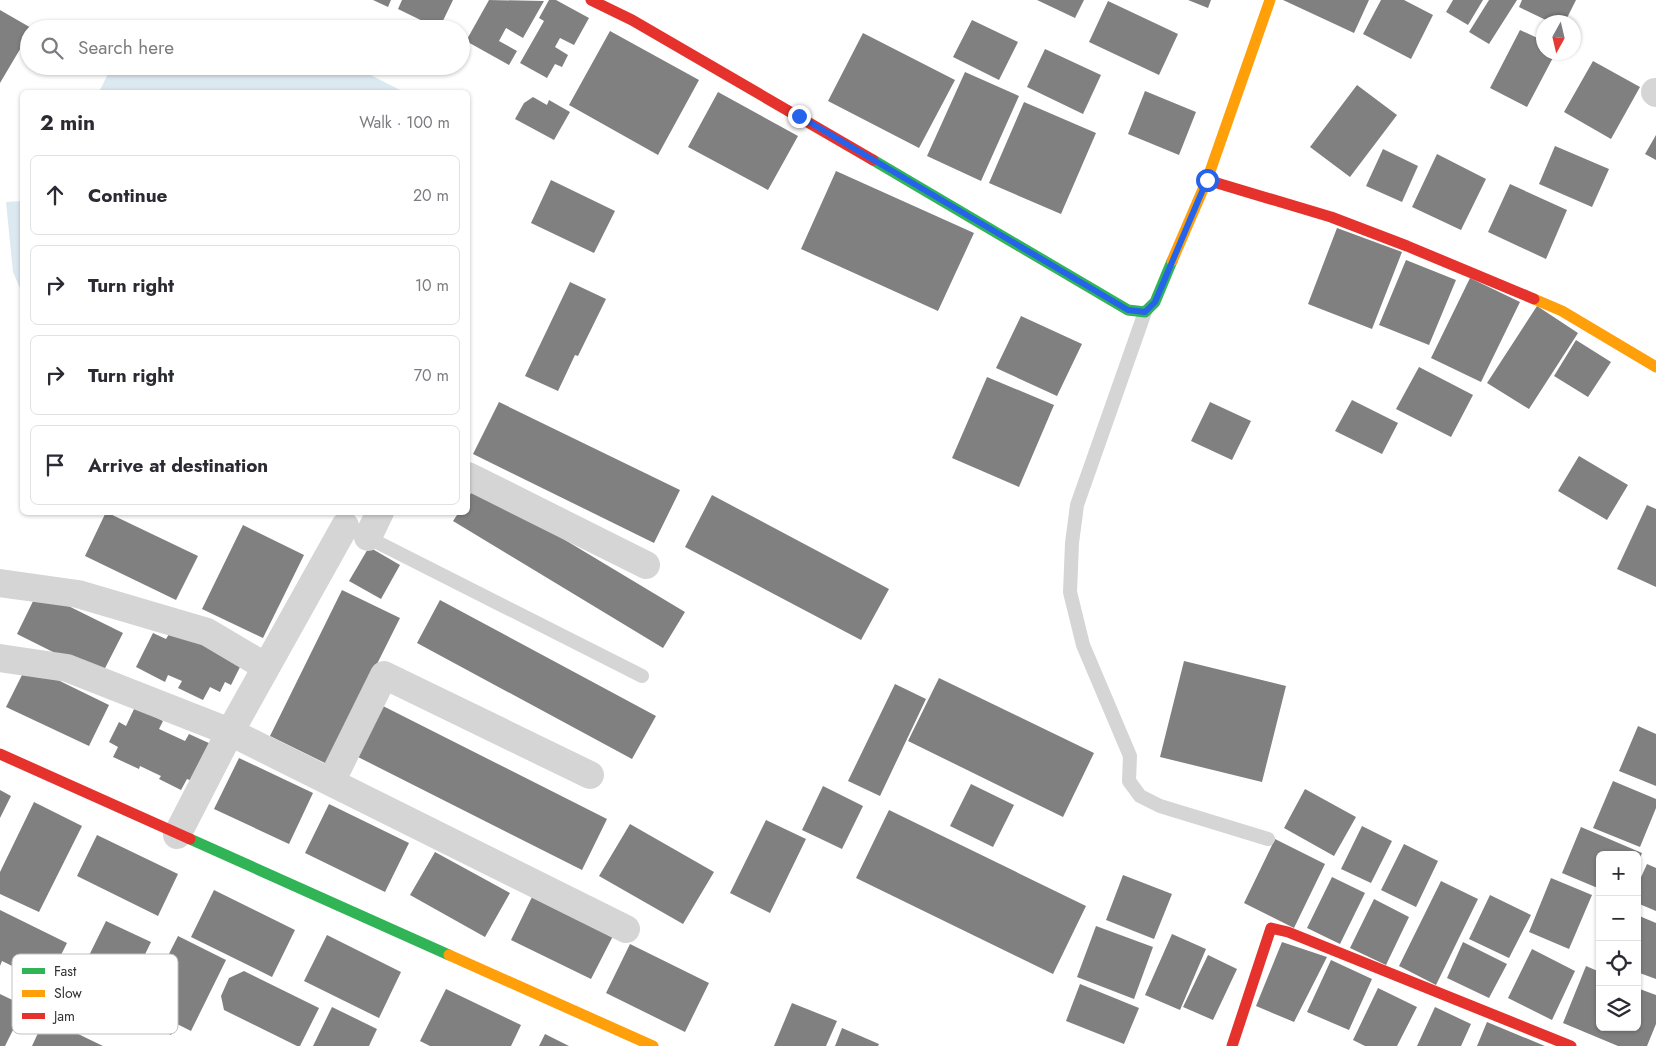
<!DOCTYPE html>
<meta charset="utf-8">
<style>
body{margin:0;font-family:Jost,sans-serif;background:#f7f7f7;color:#2b2b33}
.controls{position:absolute;right:15px;bottom:15px;display:grid;overflow:hidden;border-radius:8px;box-shadow:0 1px 4px #0004}
.controls button{width:45px;height:45px;display:grid;place-items:center;padding:0;border:0;border-bottom:1px solid #e1e1e2;background:#fff;color:#2b2b33;font:25px sans-serif}
.compass{position:absolute;left:1536px;top:15px;width:45px;height:45px;border-radius:50%;background:#fff;box-shadow:0 1px 4px #0004;rotate:188deg}
.stop{position:absolute;width:15px;height:15px;margin:-11px;border:4px solid #2563eb;border-radius:50%;background:#fff}
.stop.end{background:#2563eb;border-color:#fff;box-shadow:0 1px 5px #0008}
.list{margin:0;padding:0;list-style:none}
h2{display:flex;justify-content:space-between;align-items:center;height:65px;margin:0;padding:0 20px;font-size:21px}
h2 small{font-size:16px;font-weight:400;color:#7c7c81}
.list li{display:grid;grid-template-columns:32px 1fr auto;gap:15px;align-items:center;box-sizing:border-box;height:80px;margin:0 10px 10px;padding:0 10px;border:1px solid #e1e1e2;border-radius:8px}
.list b{display:block;font-size:19px;white-space:nowrap}
.list em{font-size:16px;font-style:normal;color:#7c7c81}
.icon{flex:none;width:28px;height:28px;fill:none;stroke:currentColor;stroke-width:2;stroke-linecap:round;stroke-linejoin:round}
.map{position:relative;flex:none;width:1656px;height:1046px;overflow:hidden}
.search{position:absolute;background:#fff;box-shadow:0 1px 4px #0004;left:20px;top:20px;width:450px;height:55px;display:flex;align-items:center;gap:12px;box-sizing:border-box;padding:0 18px;border-radius:28px;color:#7c7c81;font-size:19px}
.panel{position:absolute;background:#fff;box-shadow:0 1px 4px #0004;left:20px;top:90px;width:450px;height:425px;border-radius:8px}
.map>svg:first-child{display:block}
</style>
<div class="map">
<svg width="1656" height="1046" viewBox="0 0 1656 1046">
<rect width="100%" height="100%" fill="#fff"/>
<path fill="#dde9f1" d="M 112,66 L 353,66 L 404,92 L 99,92 Z
M 22,201 L 22,293 L 13,272 L 6,202 Z"/>
<path fill="#808080" d="M 373,0 L 391,0 L 388,7 Z
M 402,0 L 453,0 L 439,29 L 398,9 Z
M 489,0 L 544,1 L 523,38 L 506,28 L 499,41 L 517,51 L 509,65 L 466,41 Z
M 549,0 L 556,0 L 589,18 L 574,45 L 560,38 L 555,47 L 568,55 L 562,67 L 555,64 L 547,78 L 520,63 L 544,21 L 539,18 Z
M 1037,0 L 1084,0 L 1075,18 Z
M 1188,0 L 1211,0 L 1208,8 Z
M 1283,0 L 1369,0 L 1354,33 Z
M 1381,0 L 1404,0 L 1433,15 L 1411,59 L 1363,34 Z
M 1453,0 L 1483,0 L 1468,25 L 1446,12 Z
M 1489,0 L 1517,0 L 1489,44 L 1469,32 Z
M 1522,0 L 1576,0 L 1565,22 L 1550,22 L 1519,7 Z
M 1108,1 L 1178,34 L 1159,75 L 1089,42 Z
M 0,10 L 33,29 L 29,29 L 29,34 L 0,83 Z
M 972,20 L 1018,42 L 999,80 L 953,57 Z
M 1520,30 L 1544,41 L 1544,52 L 1556,52 L 1527,107 L 1490,88 Z
M 610,31 L 699,80 L 658,155 L 569,105 Z
M 863,33 L 955,80 L 919,148 L 828,101 Z
M 1045,49 L 1101,75 L 1083,114 L 1027,87 Z
M 1593,61 L 1640,87 L 1611,139 L 1564,112 Z
M 965,72 L 1019,96 L 981,181 L 927,156 Z
M 1357,85 L 1397,115 L 1350,177 L 1310,147 Z
M 1145,91 L 1196,112 L 1179,155 L 1128,134 Z
M 718,92 L 798,136 L 768,190 L 688,147 Z
M 533,97 L 547,105 L 549,100 L 570,112 L 554,140 L 515,119 L 524,103 Z
M 1024,102 L 1096,133 L 1061,214 L 989,183 Z
M 1656,135 L 1656,160 L 1645,154 Z
M 1555,146 L 1609,169 L 1592,207 L 1539,184 Z
M 1383,149 L 1418,166 L 1402,202 L 1366,186 Z
M 1437,154 L 1486,179 L 1461,230 L 1412,207 Z
M 836,171 L 974,233 L 938,311 L 801,249 Z
M 551,180 L 615,211 L 594,253 L 531,223 Z
M 1510,184 L 1567,210 L 1546,259 L 1488,232 Z
M 1337,228 L 1402,252 L 1372,329 L 1308,304 Z
M 1406,260 L 1456,280 L 1429,345 L 1379,325 Z
M 1470,278 L 1520,302 L 1481,382 L 1431,358 Z
M 570,282 L 606,299 L 578,356 L 575,355 L 558,391 L 525,376 Z
M 1537,306 L 1578,333 L 1529,409 L 1487,383 Z
M 1021,316 L 1082,344 L 1057,396 L 996,368 Z
M 1576,340 L 1611,362 L 1588,397 L 1554,376 Z
M 1419,367 L 1473,395 L 1451,437 L 1396,409 Z
M 987,377 L 1054,405 L 1019,487 L 952,458 Z
M 1352,400 L 1398,423 L 1382,454 L 1335,431 Z
M 499,402 L 680,490 L 654,543 L 473,454 Z
M 1210,402 L 1251,421 L 1232,460 L 1191,441 Z
M 1579,456 L 1628,485 L 1607,520 L 1558,491 Z
M 475,486 L 685,612 L 663,648 L 453,521 L 459,512 L 468,512 L 468,498 Z
M 712,495 L 889,589 L 861,640 L 685,547 Z
M 1647,505 L 1656,509 L 1656,587 L 1617,569 Z
M 106,512 L 198,556 L 176,600 L 85,556 Z
M 243,525 L 304,555 L 263,638 L 202,609 Z
M 369,547 L 400,565 L 381,599 L 349,581 Z
M 342,590 L 400,618 L 327,764 L 270,736 Z
M 38,591 L 123,633 L 101,676 L 17,634 Z
M 440,600 L 656,716 L 632,759 L 417,643 Z
M 172,629 L 242,663 L 231,685 L 225,682 L 220,692 L 210,687 L 203,700 L 178,688 L 182,681 L 168,675 L 165,682 L 136,667 L 153,633 L 166,639 Z
M 1184,661 L 1286,686 L 1262,782 L 1160,757 Z
M 27,665 L 109,705 L 89,746 L 6,707 Z
M 939,678 L 1094,753 L 1063,817 L 908,741 Z
M 895,684 L 926,699 L 880,796 L 848,781 Z
M 381,705 L 607,819 L 582,870 L 356,756 Z
M 135,707 L 163,721 L 159,729 L 185,741 L 189,734 L 211,744 L 192,781 L 187,779 L 181,790 L 159,779 L 161,776 L 140,766 L 139,769 L 113,757 L 118,747 L 109,742 L 119,722 L 126,726 Z
M 1638,726 L 1656,734 L 1656,786 L 1619,771 Z
M 239,758 L 313,793 L 289,844 L 214,809 Z
M 1613,781 L 1656,799 L 1656,808 L 1640,847 L 1593,828 Z
M 971,784 L 1014,805 L 993,847 L 950,826 Z
M 823,786 L 863,806 L 842,849 L 802,830 Z
M 1305,789 L 1356,817 L 1334,856 L 1284,828 Z
M 0,790 L 11,796 L 0,818 Z
M 34,802 L 82,826 L 39,912 L 0,894 L 0,872 Z
M 329,804 L 409,843 L 385,892 L 305,853 Z
M 889,810 L 1086,906 L 1053,974 L 856,878 Z
M 766,820 L 806,839 L 770,913 L 730,893 Z
M 630,824 L 714,872 L 683,924 L 599,876 Z
M 1362,826 L 1392,841 L 1371,883 L 1341,869 Z
M 1581,827 L 1642,853 L 1637,865 L 1637,855 L 1600,855 L 1600,889 L 1562,873 Z
M 97,835 L 178,874 L 158,916 L 77,876 Z
M 1275,839 L 1325,864 L 1294,928 L 1244,903 Z
M 1404,844 L 1438,861 L 1416,907 L 1381,890 Z
M 435,852 L 510,893 L 485,937 L 410,895 Z
M 1647,864 L 1656,868 L 1656,911 L 1637,903 L 1637,886 Z
M 1123,875 L 1172,894 L 1154,939 L 1106,920 Z
M 1332,877 L 1365,893 L 1340,944 L 1307,928 Z
M 1551,878 L 1592,895 L 1569,949 L 1529,932 Z
M 1441,881 L 1478,899 L 1436,985 L 1399,966 Z
M 214,890 L 295,930 L 272,977 L 191,937 Z
M 1490,895 L 1531,915 L 1509,958 L 1469,939 Z
M 532,897 L 613,936 L 591,979 L 511,940 Z
M 1374,899 L 1409,917 L 1386,965 L 1350,948 Z
M 0,910 L 67,943 L 47,983 L 2,961 L 0,966 Z
M 1637,915 L 1656,923 L 1656,979 L 1637,972 Z
M 106,921 L 151,942 L 118,1010 L 73,988 Z
M 1096,926 L 1153,947 L 1134,999 L 1077,977 Z
M 1172,934 L 1206,949 L 1180,1010 L 1145,995 Z
M 327,935 L 401,972 L 379,1018 L 304,981 Z
M 178,936 L 226,960 L 191,1031 L 177,1024 L 171,1035 L 155,1027 L 157,1022 L 139,1013 Z
M 1282,942 L 1327,957 L 1294,1022 L 1256,1006 Z
M 1463,942 L 1507,964 L 1489,998 L 1447,978 Z
M 630,944 L 709,983 L 685,1032 L 606,993 Z
M 1532,949 L 1575,971 L 1552,1020 L 1508,998 Z
M 1208,955 L 1237,969 L 1213,1020 L 1183,1007 Z
M 1331,960 L 1372,979 L 1349,1030 L 1307,1012 Z
M 1586,966 L 1600,972 L 1600,1027 L 1637,1027 L 1637,988 L 1656,995 L 1656,1024 L 1647,1046 L 1618,1046 L 1563,1023 Z
M 244,971 L 319,1008 L 300,1046 L 297,1046 L 224,1010 L 221,996 L 229,978 Z
M 1080,984 L 1139,1008 L 1124,1044 L 1066,1021 Z
M 1378,988 L 1417,1007 L 1397,1046 L 1365,1046 L 1353,1040 Z
M 446,989 L 521,1025 L 511,1046 L 430,1046 L 420,1041 Z
M 0,994 L 25,1006 L 5,1046 L 0,1046 Z
M 792,1003 L 837,1021 L 826,1046 L 774,1046 Z
M 332,1007 L 377,1029 L 369,1046 L 313,1046 Z
M 1435,1007 L 1471,1024 L 1461,1046 L 1417,1046 Z
M 45,1018 L 103,1046 L 32,1046 Z
M 1487,1022 L 1545,1046 L 1477,1046 Z
M 842,1028 L 879,1044 L 878,1046 L 835,1046 Z
M 545,1034 L 569,1046 L 539,1046 Z"/>
<g fill="none" stroke-linecap="round" stroke-linejoin="round">
<path stroke="#d5d5d5" stroke-width="14" d="M 1145,312 L 1077,505 L 1072,543 L 1070,592 L 1083,645 L 1130,756 L 1129,781 L 1140,796 L 1160,806 L 1268,839
M 363,535 L 642,676"/>
<path stroke="#d5d5d5" stroke-width="28" d="M 1655,92 L 1656,93
M 468,476 L 646,565
M 368,537 L 380,512
M 0,583 L 78,594 L 207,632 L 266,667
M 0,658 L 67,668 L 230,732 L 626,929
M 331,782 L 384,675 L 590,775
M 177,835 L 230,732 L 345,526"/>
<path stroke="#30b455" stroke-width="11" d="M 873,160 L 1128,310 L 1145,312 L 1155,302 L 1172,261
M 190,839 L 449,955"/>
<path stroke="#ff9f0a" stroke-width="11" d="M 1172,261 L 1207,180 L 1270,0
M 1534,299 L 1562,311 L 1656,367
M 449,955 L 653,1046"/>
<path stroke="#e5322d" stroke-width="11" d="M 591,0 L 632,20 L 873,160
M 1207,180 L 1331,217 L 1407,246 L 1534,299
M 0,754 L 190,839
M 1232,1046 L 1271,928 L 1288,932 L 1571,1046"/>
</g>
<g fill="none" stroke-linecap="round" stroke-linejoin="round">
<path stroke="#2563eb" stroke-width="6" d="M 799,116 L 1128,310 L 1145,312 L 1155,302 L 1207,180"/>
</g>
<rect x="12" y="954" width="166" height="80" rx="8" fill="#fff" stroke="#c1c1c1" stroke-width="1"/>
<rect x="22" y="968" width="23" height="6" fill="#30b455"/>
<rect x="22" y="990" width="23" height="7" fill="#ff9f0a"/>
<rect x="22" y="1013" width="23" height="6" fill="#e5322d"/>
<g font-size="14" fill="#313131">
<text x="54" y="976">Fast</text>
<text x="54" y="998">Slow</text>
<text x="54" y="1021">Jam</text>
</g>
</svg>
<div class="controls">
<button>+</button>
<button>−</button>
<button><svg class="icon" aria-label="locate" viewBox="0 0 24 24"><circle cx="12" cy="12" r="6"/><path d="M12 2v4M12 18v4M2 12h4M18 12h4"/></svg></button>
<button><svg class="icon" aria-label="layers" viewBox="0 0 24 24"><path d="M12 4l9 5-9 5-9-5zM3 14l9 5 9-5"/></svg></button>
</div>
<svg class="compass" viewBox="-18 -18 36 36"><path d="M0-13l5 13h-10z" fill="#e53935"/><path d="M0 13l5-13h-10z" fill="#7c7c81"/></svg>
<div class="stop" style="left:1207px;top:180px"></div>
<div class="stop end" style="left:799px;top:116px"></div>
<div class="search"><svg class="icon" aria-label="search" viewBox="0 0 24 24"><circle cx="10" cy="10" r="6"/><path d="M15 15l6 6"/></svg>Search here</div>
<section class="panel">
<h2>2 min<small>Walk · 100 m</small></h2>
<ul class="list">
<li><svg class="icon" aria-label="ahead" viewBox="0 0 24 24"><path d="M12 20V5M6 11l6-6 6 6"/></svg><div><b>Continue</b></div><em>20 m</em></li>
<li><svg class="icon" aria-label="right" viewBox="0 0 24 24"><path d="M7 20v-9h11M14 6l5 5-5 5"/></svg><div><b>Turn right</b></div><em>10 m</em></li>
<li><svg class="icon" aria-label="right" viewBox="0 0 24 24"><path d="M7 20v-9h11M14 6l5 5-5 5"/></svg><div><b>Turn right</b></div><em>70 m</em></li>
<li><svg class="icon" aria-label="arrive" viewBox="0 0 24 24"><path d="M6 21V4h12l-3 4 3 4H6"/></svg><div><b>Arrive at destination</b></div></li>
</ul>
</section>
</div>
